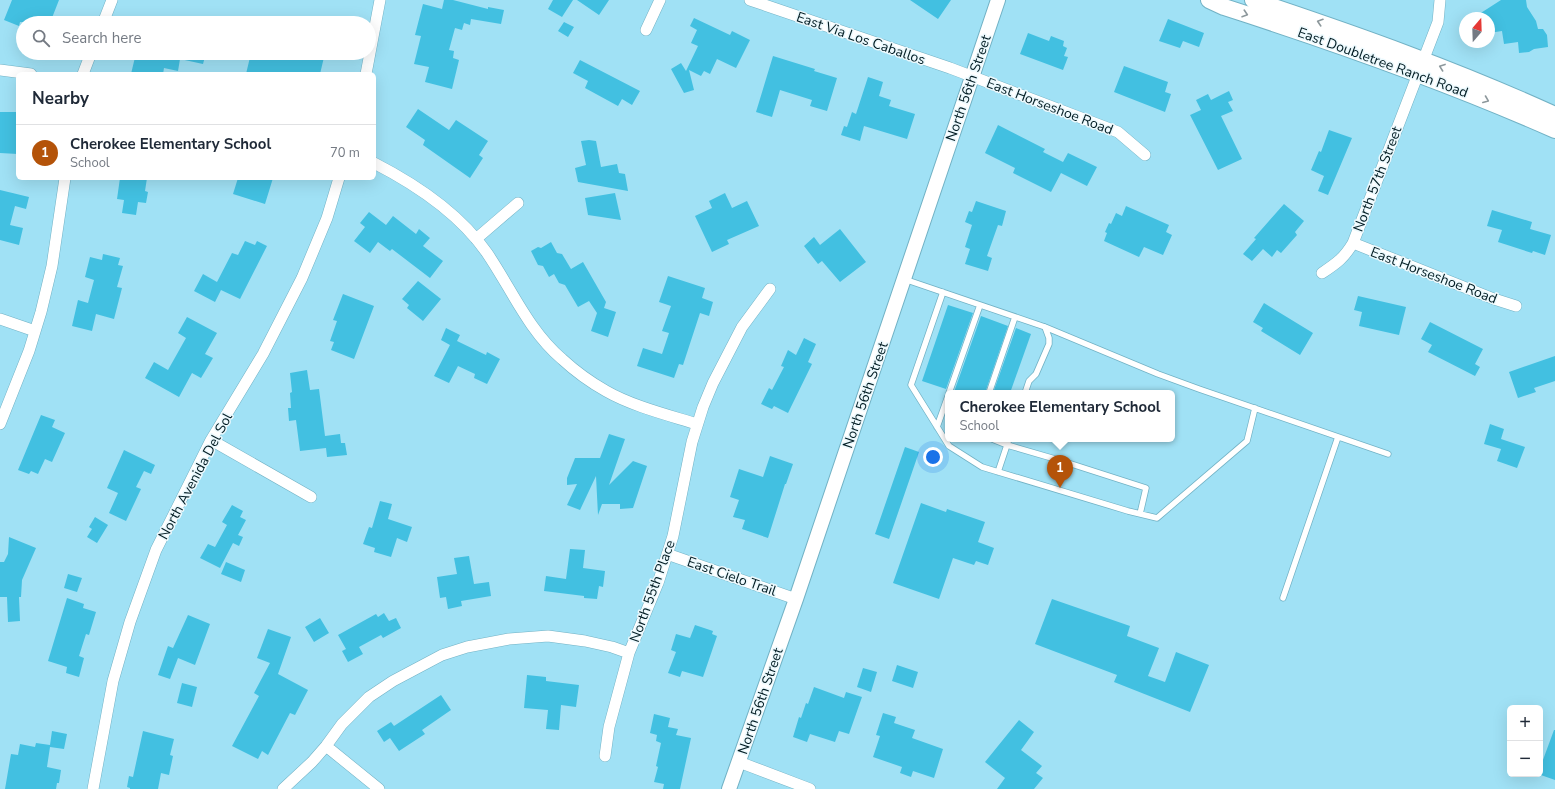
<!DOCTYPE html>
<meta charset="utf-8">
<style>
body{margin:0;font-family:"Nunito Sans",sans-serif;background:#f2f2f3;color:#1f2937}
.controls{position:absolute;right:12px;bottom:12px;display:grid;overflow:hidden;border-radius:6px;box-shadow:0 4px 16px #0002}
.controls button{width:36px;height:36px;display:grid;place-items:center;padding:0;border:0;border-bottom:1px solid #e0e1e3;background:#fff;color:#1f2937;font:20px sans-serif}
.compass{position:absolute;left:1459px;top:12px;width:36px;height:36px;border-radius:50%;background:#fff;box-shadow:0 4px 16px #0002;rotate:19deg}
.you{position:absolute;left:933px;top:457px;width:14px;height:14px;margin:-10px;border:3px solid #fff;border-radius:50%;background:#1a73e8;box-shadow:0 0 0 6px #1a73e833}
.badge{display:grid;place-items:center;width:26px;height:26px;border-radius:50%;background:#b45309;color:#fff;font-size:13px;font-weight:700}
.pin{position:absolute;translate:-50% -33px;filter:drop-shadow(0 1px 2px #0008)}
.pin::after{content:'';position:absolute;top:21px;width:14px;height:12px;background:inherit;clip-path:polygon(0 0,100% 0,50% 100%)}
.popup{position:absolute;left:945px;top:390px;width:230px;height:52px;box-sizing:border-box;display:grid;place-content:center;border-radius:6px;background:#fff;filter:drop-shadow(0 1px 3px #0005);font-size:13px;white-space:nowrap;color:#747a83}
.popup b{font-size:15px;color:#1f2937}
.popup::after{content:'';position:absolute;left:50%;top:100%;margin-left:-8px;border:8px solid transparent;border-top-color:#fff}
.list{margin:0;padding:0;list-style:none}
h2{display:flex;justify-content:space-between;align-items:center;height:52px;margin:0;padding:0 16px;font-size:17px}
h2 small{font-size:13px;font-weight:400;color:#747a83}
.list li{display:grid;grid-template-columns:26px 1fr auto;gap:12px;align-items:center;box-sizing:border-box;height:56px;padding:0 16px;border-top:1px solid #e0e1e3}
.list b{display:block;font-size:15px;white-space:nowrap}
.list p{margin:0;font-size:13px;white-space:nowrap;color:#747a83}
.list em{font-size:13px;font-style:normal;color:#747a83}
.icon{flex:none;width:22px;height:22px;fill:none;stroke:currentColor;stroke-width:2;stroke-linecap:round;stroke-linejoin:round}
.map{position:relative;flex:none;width:1555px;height:789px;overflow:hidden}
.search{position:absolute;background:#fff;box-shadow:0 4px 16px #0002;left:16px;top:16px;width:360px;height:44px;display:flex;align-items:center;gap:10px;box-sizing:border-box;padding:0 14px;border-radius:22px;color:#747a83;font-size:15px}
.panel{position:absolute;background:#fff;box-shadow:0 4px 16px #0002;left:16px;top:72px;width:360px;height:108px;border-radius:6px}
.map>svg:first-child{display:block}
</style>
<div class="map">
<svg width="1555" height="789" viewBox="0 0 1555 789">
<rect width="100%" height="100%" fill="#a0e1f5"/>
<path fill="#42c0e1" d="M 12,0 L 59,0 L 50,23 L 20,22 L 19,26 L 4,20 Z
M 444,0 L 453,0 L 488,9 L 488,7 L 504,10 L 501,24 L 471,19 L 470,25 L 464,23 L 462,30 L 455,28 L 449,50 L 454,51 L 453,58 L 459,60 L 452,89 L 425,82 L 429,67 L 414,64 L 421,36 L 415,35 L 423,4 L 442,9 Z
M 553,0 L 573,0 L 562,17 L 548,9 Z
M 577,0 L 609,0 L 599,15 Z
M 910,0 L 951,0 L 938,19 Z
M 1501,0 L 1526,0 L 1527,7 L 1536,21 L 1538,29 L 1543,29 L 1547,35 L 1548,47 L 1534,49 L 1529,52 L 1519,53 L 1518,42 L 1504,44 L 1502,31 L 1489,33 L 1489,18 L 1473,18 Z
M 694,18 L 730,35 L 732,31 L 750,40 L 736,68 L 717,59 L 710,74 L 704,71 L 701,76 L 689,70 L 694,90 L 684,93 L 671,69 L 681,63 L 686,71 L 698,46 L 691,43 L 697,30 L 690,26 Z
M 1168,19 L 1204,33 L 1199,47 L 1183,41 L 1180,48 L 1159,41 Z
M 564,22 L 574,27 L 568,37 L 558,31 Z
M 1028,33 L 1049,41 L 1051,36 L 1064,41 L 1063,46 L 1067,48 L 1064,56 L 1068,57 L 1063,70 L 1020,54 Z
M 136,53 L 206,53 L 203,64 L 180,59 L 178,71 L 164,68 L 163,74 L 131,74 Z
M 251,53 L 265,53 L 288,58 L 289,53 L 302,53 L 310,55 L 311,53 L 325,53 L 320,74 L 246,74 Z
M 773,56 L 815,69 L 814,71 L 837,78 L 827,111 L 810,106 L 812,100 L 780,90 L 772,117 L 756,112 Z
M 580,60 L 640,91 L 632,105 L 622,99 L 618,106 L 585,88 L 588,81 L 573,73 Z
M 1124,66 L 1168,82 L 1165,92 L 1171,94 L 1165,112 L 1114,92 Z
M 868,77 L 883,82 L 879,96 L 891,100 L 889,106 L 915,114 L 907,139 L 864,126 L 860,141 L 841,135 L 844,126 L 847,127 L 852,112 L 856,114 Z
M 1229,91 L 1233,100 L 1228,102 L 1233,111 L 1221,116 L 1242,159 L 1218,170 L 1190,115 L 1201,110 L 1196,100 L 1208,94 L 1211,100 Z
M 418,109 L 449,130 L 456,120 L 488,141 L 479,155 L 483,158 L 470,178 L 423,145 L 425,140 L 406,127 Z
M 0,112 L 18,112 L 18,154 L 0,153 Z
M 998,125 L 1045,149 L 1043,152 L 1063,162 L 1068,153 L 1097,167 L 1087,186 L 1061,173 L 1051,192 L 1013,173 L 1015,168 L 985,153 Z
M 1329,130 L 1352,138 L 1328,195 L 1318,191 L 1324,176 L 1311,170 L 1319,151 L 1321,152 Z
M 589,140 L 596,141 L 601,167 L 617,164 L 619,173 L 625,174 L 628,191 L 578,182 L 575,168 L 586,165 L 581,141 Z
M 120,178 L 147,178 L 145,191 L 148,192 L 146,203 L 138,202 L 136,215 L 122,213 L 124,200 L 117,199 Z
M 238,178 L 273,178 L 265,204 L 233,194 Z
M 0,190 L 29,197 L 26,209 L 15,206 L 10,225 L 23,228 L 19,245 L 0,240 Z
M 615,193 L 621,220 L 588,215 L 585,198 Z
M 725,193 L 732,208 L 747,201 L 759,226 L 727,240 L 729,244 L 712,252 L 695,216 L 712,208 L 709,201 Z
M 976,201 L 1006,211 L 1002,226 L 998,225 L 987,256 L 992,258 L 988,271 L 965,264 L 970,249 L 965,247 L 972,225 L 965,222 L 969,211 L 972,212 Z
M 1284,204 L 1304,221 L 1295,232 L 1297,235 L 1281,253 L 1277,250 L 1272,257 L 1263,249 L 1252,261 L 1243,254 L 1256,239 L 1254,238 Z
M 1126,206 L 1169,225 L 1166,232 L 1172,235 L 1163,255 L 1144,247 L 1139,257 L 1104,241 L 1107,233 L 1105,232 L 1109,223 L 1111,224 L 1116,213 L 1122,216 Z
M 1492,210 L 1532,222 L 1530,229 L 1551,235 L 1545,255 L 1533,251 L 1532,253 L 1498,242 L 1502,230 L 1487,226 Z
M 369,212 L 386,225 L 393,216 L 416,234 L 419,229 L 430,238 L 423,246 L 443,261 L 430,278 L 392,249 L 390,251 L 378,242 L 370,253 L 354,241 L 365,227 L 360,223 Z
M 840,229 L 866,262 L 840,282 L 822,261 L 818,264 L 804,246 L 814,237 L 820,245 Z
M 245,241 L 255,245 L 257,241 L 267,246 L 240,299 L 221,290 L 215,302 L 194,291 L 203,274 L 217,282 L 232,253 L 238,255 Z
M 551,242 L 557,253 L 562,254 L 571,269 L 583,262 L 606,302 L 604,308 L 616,312 L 608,337 L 591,331 L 597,313 L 589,301 L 578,307 L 565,285 L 559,283 L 554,274 L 549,277 L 543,266 L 538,265 L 531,251 L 538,247 L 541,248 Z
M 103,254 L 120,258 L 118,265 L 123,266 L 117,287 L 122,288 L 114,319 L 96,314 L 92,331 L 72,326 L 78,300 L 88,303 L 94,280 L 85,277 L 90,257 L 102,260 Z
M 668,276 L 705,288 L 702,298 L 713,302 L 709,316 L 700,313 L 683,365 L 679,364 L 674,378 L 637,366 L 643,348 L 662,354 L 669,333 L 662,331 L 671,306 L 659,302 Z
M 418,281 L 441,299 L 423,321 L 407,308 L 409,305 L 402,299 Z
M 343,294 L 374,306 L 354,359 L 331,350 L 334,342 L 330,341 L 337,321 L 333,320 Z
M 1358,296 L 1406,307 L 1399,335 L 1359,326 L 1362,312 L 1354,310 Z
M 1264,303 L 1313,333 L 1300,355 L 1261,331 L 1263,328 L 1253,322 Z
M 948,305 L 973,313 L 946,389 L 922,381 Z
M 981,316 L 1008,326 L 985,393 L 958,393 L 954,392 Z
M 187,317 L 217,333 L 205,354 L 213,358 L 201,378 L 192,373 L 179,397 L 145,378 L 154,362 L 168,370 L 186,338 L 178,333 Z
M 1430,322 L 1483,349 L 1475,364 L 1480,367 L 1475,376 L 1428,352 L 1432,345 L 1421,339 Z
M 446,328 L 460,335 L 457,341 L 486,355 L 487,352 L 500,359 L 487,384 L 474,378 L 475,374 L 458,366 L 449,383 L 434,376 L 450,345 L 441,340 Z
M 1016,328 L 1031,334 L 1010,393 L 993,393 Z
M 804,338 L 816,344 L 808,362 L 812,364 L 788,413 L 774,406 L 772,409 L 761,404 L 769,388 L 772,390 L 784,367 L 781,366 L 788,350 L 796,355 Z
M 1555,356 L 1555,381 L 1534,388 L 1536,392 L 1518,398 L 1509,372 Z
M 307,370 L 310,390 L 319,389 L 325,436 L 340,434 L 341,443 L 345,443 L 347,455 L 327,457 L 326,448 L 300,451 L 296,420 L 289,421 L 288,408 L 291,408 L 290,393 L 292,392 L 290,373 Z
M 41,415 L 55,420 L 52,427 L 65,433 L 52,462 L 45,459 L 38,474 L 31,471 L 29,474 L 18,470 Z
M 1490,424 L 1504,429 L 1501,439 L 1525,447 L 1517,468 L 1497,461 L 1501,449 L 1484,444 Z
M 609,434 L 625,439 L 609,485 L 633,461 L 647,466 L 633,508 L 620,509 L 620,504 L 602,504 L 598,515 L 596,476 L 580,510 L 567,505 L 577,484 L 567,485 L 567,478 L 575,458 L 600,458 Z
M 905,447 L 919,452 L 889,539 L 875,534 Z
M 124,450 L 155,465 L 151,474 L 144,471 L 136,487 L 141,489 L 126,521 L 109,513 L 118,493 L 107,488 Z
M 770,456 L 793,464 L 786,484 L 785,484 L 768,538 L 742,529 L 745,520 L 733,517 L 739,500 L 730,497 L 739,469 L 763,477 Z
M 380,501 L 392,504 L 388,519 L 412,527 L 407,542 L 397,538 L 391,557 L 374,552 L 375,548 L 363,544 L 369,527 L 372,528 Z
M 921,503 L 946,512 L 947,509 L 985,522 L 978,542 L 994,548 L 988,565 L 976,561 L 974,565 L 953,558 L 939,599 L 893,583 Z
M 232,505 L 243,511 L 240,517 L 246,520 L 238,535 L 243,537 L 239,546 L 233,543 L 220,568 L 200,558 L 208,544 L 215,547 L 227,525 L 222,522 Z
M 95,517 L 108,525 L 97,543 L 87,537 L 92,529 L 89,527 Z
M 9,537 L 36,548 L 22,580 L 21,597 L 19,597 L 20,621 L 8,622 L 7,597 L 0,597 L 0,562 L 4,562 L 8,554 Z
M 570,549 L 585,550 L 583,568 L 605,571 L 603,587 L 599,586 L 597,599 L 584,598 L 584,596 L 544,591 L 546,576 L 566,579 Z
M 469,556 L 474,584 L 489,582 L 491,596 L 461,601 L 462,606 L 448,609 L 446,597 L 440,598 L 437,577 L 457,574 L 454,558 Z
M 226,562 L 245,570 L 241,582 L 221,574 Z
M 68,574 L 82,578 L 77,592 L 64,588 Z
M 67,598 L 84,604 L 83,608 L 96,612 L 89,635 L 86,634 L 79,656 L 84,658 L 79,677 L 66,673 L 67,667 L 48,661 Z
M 1052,599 L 1130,626 L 1127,636 L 1159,648 L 1148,676 L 1165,682 L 1176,652 L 1209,665 L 1190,712 L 1114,682 L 1117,675 L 1035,644 Z
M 384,613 L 389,621 L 396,618 L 401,628 L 383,638 L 381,635 L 359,647 L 363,654 L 348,662 L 342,651 L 346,649 L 338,635 L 376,614 L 378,617 Z
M 188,615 L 210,624 L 195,665 L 178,658 L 170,679 L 158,675 L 168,646 L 173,648 Z
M 320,618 L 329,633 L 314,642 L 305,627 Z
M 695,625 L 713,631 L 712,634 L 717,636 L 703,677 L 682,671 L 680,677 L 668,673 L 676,652 L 671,650 L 676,634 L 690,638 Z
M 268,629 L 291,637 L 278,674 L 308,690 L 295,715 L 290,713 L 268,755 L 262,751 L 258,759 L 232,746 L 259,696 L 254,693 L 270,663 L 257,658 Z
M 897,665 L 918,672 L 913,688 L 892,681 Z
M 863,668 L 877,672 L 871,692 L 857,687 Z
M 527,675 L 546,677 L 546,681 L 579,685 L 576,707 L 561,705 L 559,730 L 546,729 L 548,710 L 524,708 Z
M 182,683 L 197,687 L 192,707 L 177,703 Z
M 814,687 L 844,698 L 846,692 L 862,697 L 849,734 L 839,731 L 835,742 L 810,734 L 807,742 L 793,737 L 799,717 L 801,718 L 806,703 L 808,704 Z
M 441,695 L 451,710 L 422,730 L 425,734 L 399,751 L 390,738 L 384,742 L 377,731 L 391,722 L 394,726 Z
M 883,713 L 896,717 L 894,723 L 915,730 L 912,738 L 943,749 L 934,778 L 913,771 L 911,777 L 900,773 L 902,767 L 873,757 L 880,736 L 876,735 Z
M 654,714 L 670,718 L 668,727 L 678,729 L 676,735 L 691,738 L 680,789 L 663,789 L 664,784 L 654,782 L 658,767 L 656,766 L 661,743 L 656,741 L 657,735 L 650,733 Z
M 1019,720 L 1034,732 L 1021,750 L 1042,766 L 1036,773 L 1043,778 L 1034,789 L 997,789 L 1005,778 L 985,762 Z
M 1554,730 L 1555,730 L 1555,780 L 1538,774 L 1540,774 L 1540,768 Z
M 52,731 L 67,734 L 64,749 L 50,747 L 47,767 L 61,770 L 59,783 L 57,783 L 56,789 L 5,789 L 11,754 L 18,755 L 20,744 L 35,747 L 36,743 L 50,745 Z
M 143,731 L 174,739 L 170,755 L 173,756 L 169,775 L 161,773 L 158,789 L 130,789 L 130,788 L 127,787 L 129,776 L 133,777 Z"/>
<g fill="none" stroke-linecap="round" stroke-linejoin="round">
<defs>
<path id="service" d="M 904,279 L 1045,327 L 1158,374 L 1199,389 L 1388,454
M 943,292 L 911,385 L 949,446 L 982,467 L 1128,511 L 1157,518 L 1247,441 L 1255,408
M 949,393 L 980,305
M 989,393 L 1015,317
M 1025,393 L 1029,381 L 1036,374 L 1049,344 L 1049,338 L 1045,327
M 937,427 L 948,396
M 992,439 L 1007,445 L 998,472
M 1009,439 L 1007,445 L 1062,461 L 1146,488 L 1140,514
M 1283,598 L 1338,437"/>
<path id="minor" d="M 750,0 L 950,68 L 1118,132 L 1145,155
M 103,23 L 112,0
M 646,30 L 660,0
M 0,70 L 31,74
M 83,74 L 91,53
M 366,74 L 380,0
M 374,163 C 415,184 460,214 487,253 C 511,288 528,330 562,359 C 575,371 590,382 606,391 C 632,406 668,415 697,424
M 476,239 L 518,203
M 1353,243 L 1494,299 L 1516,306
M 1322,273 C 1337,263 1344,258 1353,243 L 1438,22 L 1440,0
M 0,319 L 35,331
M 0,424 L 29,351 L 41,312 L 52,266 L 65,178
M 211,440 L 311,497
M 667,554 L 796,599
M 326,746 L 379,789
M 605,756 L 609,727 L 629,653 L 658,583 L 673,536 L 692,442 L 703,407 L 713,383 L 742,327 L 770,289
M 739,762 L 810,789
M 93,789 L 113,681 L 130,622 L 156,550 L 211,440 L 263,354 L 302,278 L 327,218 L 339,178
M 283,789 L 312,762 L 326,746 L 342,724 L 369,697 L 393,681 L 442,655 L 467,647 L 509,639 L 548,636 L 585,641 L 612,647 L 629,653"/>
<path id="tertiary" d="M 729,789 L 796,599 L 998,0"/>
<path id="secondary" d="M 1209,0 L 1224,7 C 1336,43 1447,82 1555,130
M 1253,0 C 1355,34 1457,70 1555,115"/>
</defs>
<use href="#service" stroke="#72b2c5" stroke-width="7"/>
<use href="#minor" stroke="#72b2c5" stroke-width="12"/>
<use href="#tertiary" stroke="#72b2c5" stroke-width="16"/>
<use href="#secondary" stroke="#72b2c5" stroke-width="18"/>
<use href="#service" stroke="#fff" stroke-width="5.5"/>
<use href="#minor" stroke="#fff" stroke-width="11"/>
<use href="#tertiary" stroke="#fff" stroke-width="14"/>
<use href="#secondary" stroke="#fff" stroke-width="16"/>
</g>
<defs><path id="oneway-chevron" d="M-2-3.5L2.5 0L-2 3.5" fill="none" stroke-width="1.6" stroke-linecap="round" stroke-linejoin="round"/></defs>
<g stroke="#8d989c">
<use href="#oneway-chevron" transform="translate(1245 14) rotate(18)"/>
<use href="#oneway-chevron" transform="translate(1320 22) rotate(-162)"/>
<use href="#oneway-chevron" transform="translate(1442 67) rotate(-160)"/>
<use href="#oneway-chevron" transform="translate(1486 100) rotate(22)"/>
</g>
<g text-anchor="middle" stroke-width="3" stroke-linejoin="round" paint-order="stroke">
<g font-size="14" fill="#011b22" stroke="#ecf9fd">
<text transform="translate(861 38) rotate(19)" y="5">East Via Los Caballos</text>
<text transform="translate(1383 62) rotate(20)" y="5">East Doubletree Ranch Road</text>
<text transform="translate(968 88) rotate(-71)" y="5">North 56th Street</text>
<text transform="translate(1050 106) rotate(21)" y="5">East Horseshoe Road</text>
<text transform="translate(1377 179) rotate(-69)" y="5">North 57th Street</text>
<text transform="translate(1434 275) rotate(21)" y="5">East Horseshoe Road</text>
<text transform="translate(865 395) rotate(-71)" y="5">North 56th Street</text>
<text transform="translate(195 476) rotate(-62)" y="5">North Avenida Del Sol</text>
<text transform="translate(732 576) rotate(19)" y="5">East Cielo Trail</text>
<text transform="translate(652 591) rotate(-70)" y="5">North 55th Place</text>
<text transform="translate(760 701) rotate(-71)" y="5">North 56th Street</text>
</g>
</g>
</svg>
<div class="controls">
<button>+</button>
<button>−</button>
</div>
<svg class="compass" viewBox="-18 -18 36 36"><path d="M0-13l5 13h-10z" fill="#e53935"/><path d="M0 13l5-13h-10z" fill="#747a83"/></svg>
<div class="you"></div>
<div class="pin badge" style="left:1060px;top:488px">1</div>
<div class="popup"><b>Cherokee Elementary School</b>School</div>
<div class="search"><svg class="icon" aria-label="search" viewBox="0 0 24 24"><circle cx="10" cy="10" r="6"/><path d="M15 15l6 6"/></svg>Search here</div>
<section class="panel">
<h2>Nearby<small></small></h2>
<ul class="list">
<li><span class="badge">1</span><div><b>Cherokee Elementary School</b><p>School</p></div><em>70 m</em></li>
</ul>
</section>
</div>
